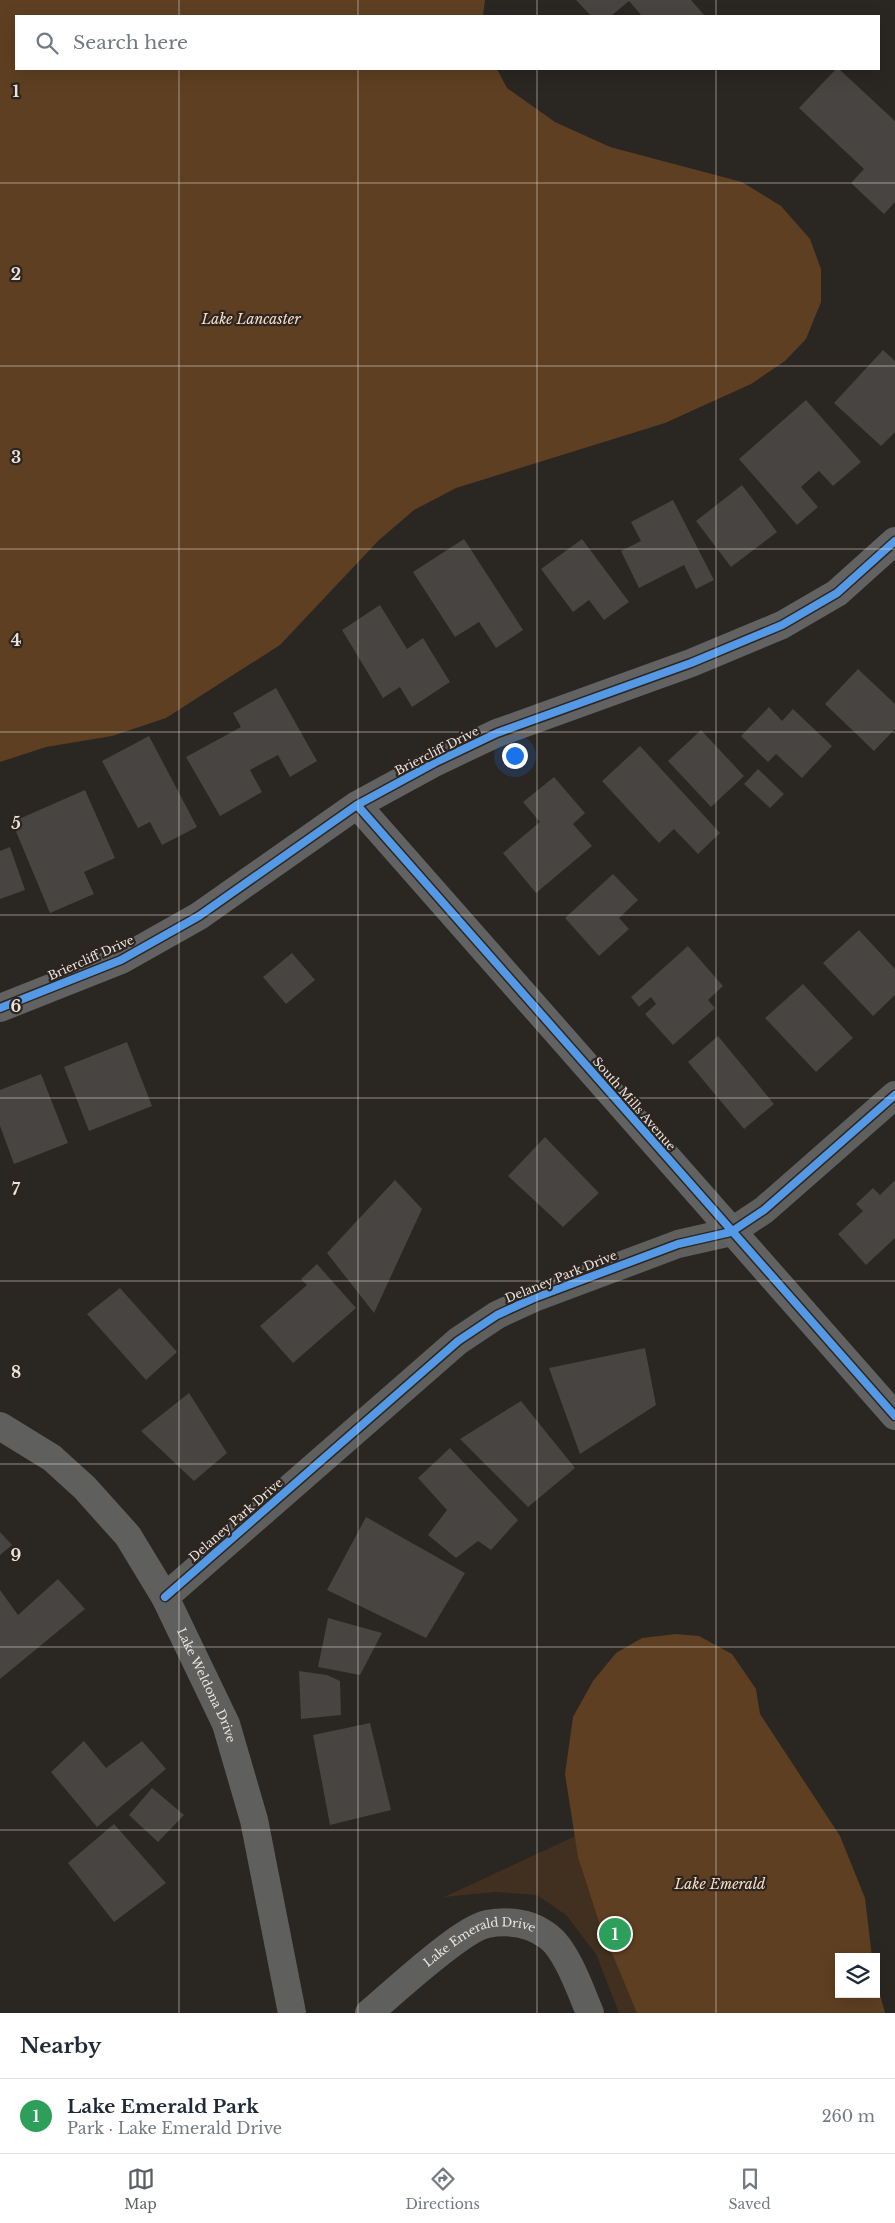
<!DOCTYPE html>
<meta charset="utf-8">
<style>
body{margin:0;font-family:"Libre Baskerville",serif;background:#f2f2f3;color:#1f2937}
.controls{position:absolute;right:15px;bottom:15px;display:grid;overflow:hidden;border-radius:0px;box-shadow:0 5px 20px #0002}
.controls button{width:45px;height:45px;display:grid;place-items:center;padding:0;border:0;border-bottom:1px solid #e0e1e3;background:#fff;color:#1f2937;font:25px sans-serif}
.you{position:absolute;left:514px;top:755px;width:18px;height:18px;margin:-12px;border:4px solid #fff;border-radius:50%;background:#1a73e8;box-shadow:0 0 0 8px #1a73e833}
.badge{display:grid;place-items:center;width:32px;height:32px;border-radius:50%;background:#5c5f65;color:#fff;font-size:16px;font-weight:700}
.pin{position:absolute;translate:-50% -50%;border:2px solid #fff;box-shadow:0 1px 5px #0006}
.list{margin:0;padding:0;list-style:none}
h2{display:flex;justify-content:space-between;align-items:center;height:65px;margin:0;padding:0 20px;font-size:21px}
h2 small{font-size:16px;font-weight:400;color:#747a83}
.list li{display:grid;grid-template-columns:32px 1fr auto;gap:15px;align-items:center;box-sizing:border-box;height:75px;padding:0 20px;border-top:1px solid #e0e1e3}
.list b{display:block;font-size:19px;white-space:nowrap}
.list p{margin:0;font-size:16px;white-space:nowrap;color:#747a83}
.list em{font-size:16px;font-style:normal;color:#747a83}
.icon{flex:none;width:28px;height:28px;fill:none;stroke:currentColor;stroke-width:2;stroke-linecap:round;stroke-linejoin:round}
.map{position:relative;flex:none;width:895px;height:2013px;overflow:hidden}
.search{position:absolute;background:#fff;box-shadow:0 5px 20px #0002;left:15px;right:15px;top:15px;height:55px;display:flex;align-items:center;gap:12px;box-sizing:border-box;padding:0 18px;border-radius:0px;color:#747a83;font-size:19px}
.sheet{height:140px;background:#fff}
nav{display:flex;justify-content:space-around;align-items:center;box-sizing:border-box;height:70px;border-top:1px solid #e0e1e3;background:#fff;font-size:14px;color:#747a83}
nav a{display:grid;justify-items:center;gap:2px}
nav .on{color:#5c5f65}
.map>svg:first-child{display:block}
</style>
<div class="map">
<svg width="895" height="2013" viewBox="0 0 895 2013">
<rect width="100%" height="100%" fill="#2a2622"/>
<path fill="#41301f" d="M 610,1820 L 674,2013 L 619,2013 L 596,1954 L 566,1915 L 537,1895 L 495,1892 L 444,1897 Z"/>
<path fill="#5e3f21" d="M 0,0 L 485,0 L 483,16 L 16,16 L 16,69 L 497,69 L 507,88 L 555,122 L 610,147 L 742,182 L 781,206 L 810,239 L 821,269 L 821,302 L 806,339 L 785,361 L 751,384 L 665,423 L 456,488 L 414,510 L 378,541 L 280,645 L 166,718 L 112,736 L 46,747 L 0,762 Z
M 676,1634 L 699,1636 L 732,1654 L 756,1689 L 760,1714 L 840,1836 L 865,1898 L 872,1957 L 839,1957 L 839,1994 L 876,1994 L 876,1980 L 885,2013 L 637,2013 L 599,1922 L 578,1857 L 565,1774 L 573,1717 L 593,1681 L 616,1653 L 642,1638 Z"/>
<path fill="#474441" d="M 576,0 L 691,0 L 705,16 L 642,16 L 629,1 L 611,16 L 591,16 Z
M 836,69 L 839,69 L 895,121 L 895,202 L 884,214 L 851,183 L 864,169 L 799,108 Z
M 883,350 L 895,361 L 895,432 L 881,446 L 834,403 Z
M 806,400 L 861,462 L 833,486 L 819,471 L 801,487 L 818,507 L 797,525 L 739,459 Z
M 742,485 L 777,532 L 731,567 L 696,521 Z
M 673,500 L 714,580 L 696,589 L 684,565 L 639,588 L 621,551 L 641,541 L 631,522 Z
M 464,539 L 523,630 L 496,648 L 479,622 L 455,637 L 413,572 Z
M 582,539 L 629,602 L 604,620 L 589,600 L 573,612 L 541,569 Z
M 380,605 L 407,649 L 423,638 L 450,682 L 412,707 L 400,687 L 383,698 L 342,630 Z
M 858,669 L 895,704 L 895,729 L 874,751 L 825,704 Z
M 276,688 L 317,761 L 290,777 L 278,755 L 250,770 L 262,792 L 220,816 L 186,757 L 241,727 L 233,713 Z
M 769,707 L 782,721 L 793,709 L 832,746 L 802,778 L 776,754 L 768,762 L 741,736 Z
M 701,730 L 744,776 L 711,807 L 668,761 Z
M 149,736 L 197,827 L 162,845 L 150,822 L 138,828 L 102,761 Z
M 640,746 L 720,833 L 698,854 L 674,829 L 659,843 L 602,781 Z
M 758,769 L 784,794 L 770,808 L 744,784 Z
M 554,777 L 585,813 L 573,824 L 592,846 L 536,893 L 503,853 L 540,822 L 523,802 Z
M 85,790 L 115,858 L 84,872 L 94,894 L 50,913 L 12,822 Z
M 10,847 L 25,890 L 0,899 L 0,851 Z
M 613,874 L 638,900 L 619,918 L 629,929 L 599,956 L 565,918 Z
M 859,930 L 895,969 L 895,995 L 873,1016 L 823,963 Z
M 688,946 L 723,986 L 708,1000 L 715,1008 L 673,1045 L 645,1014 L 656,1004 L 651,997 L 639,1007 L 631,997 Z
M 292,953 L 315,980 L 286,1004 L 263,977 Z
M 803,984 L 853,1038 L 816,1072 L 765,1018 Z
M 718,1036 L 774,1104 L 744,1129 L 688,1062 Z
M 127,1042 L 152,1106 L 89,1131 L 64,1067 Z
M 41,1074 L 68,1143 L 14,1164 L 0,1126 L 0,1090 Z
M 545,1137 L 599,1193 L 563,1227 L 508,1176 Z
M 395,1180 L 422,1209 L 374,1313 L 327,1253 Z
M 895,1180 L 895,1238 L 866,1265 L 838,1234 L 863,1211 L 856,1204 L 873,1188 L 880,1195 Z
M 317,1264 L 356,1308 L 293,1363 L 260,1326 L 307,1285 L 301,1279 Z
M 120,1288 L 177,1352 L 146,1380 L 87,1314 Z
M 645,1348 L 656,1405 L 580,1454 L 549,1368 Z
M 189,1393 L 227,1453 L 194,1481 L 141,1431 Z
M 521,1401 L 575,1468 L 528,1507 L 460,1439 Z
M 450,1448 L 518,1520 L 491,1550 L 478,1541 L 456,1558 L 428,1535 L 447,1510 L 418,1478 Z
M 366,1517 L 465,1573 L 426,1638 L 327,1590 Z
M 0,1532 L 12,1545 L 0,1555 Z
M 58,1579 L 85,1609 L 0,1679 L 0,1590 L 18,1615 Z
M 328,1618 L 382,1633 L 360,1675 L 318,1667 Z
M 299,1671 L 327,1675 L 340,1681 L 341,1715 L 301,1719 Z
M 370,1723 L 391,1810 L 330,1825 L 313,1735 Z
M 84,1741 L 106,1768 L 142,1741 L 166,1769 L 97,1827 L 51,1772 Z
M 152,1788 L 184,1815 L 158,1842 L 129,1815 Z
M 114,1824 L 166,1883 L 114,1922 L 68,1863 Z"/>
<g fill="none" stroke-linecap="round" stroke-linejoin="round">
<g stroke="#5f5f5e" stroke-width="28">
<path id="s1" d="M 0,1426 L 52,1458 L 85,1488 L 128,1536 L 165,1597 L 226,1724 L 254,1820 L 292,2013"/>
<path d="M 165,1597 L 458,1341 L 497,1315 L 534,1298 L 678,1244 L 731,1232 L 764,1210 L 895,1095"/>
<path id="s2" d="M 369,2013 C 393,1993 461,1929 487,1924 C 509,1920 531,1923 549,1937 C 567,1951 581,1992 590,2013"/>
</g>
<path stroke="#616261" stroke-width="28" d="M 357,805 L 895,1416
M 0,1008 L 121,960 L 199,916 L 357,805 L 436,762 L 497,733 L 691,663 L 782,625 L 837,593 L 895,541"/>
<defs>
<path id="cycleway" d="M 357,805 L 895,1416
M 0,1008 L 121,960 L 199,916 L 357,805 L 436,762 L 497,733 L 691,663 L 782,625 L 837,593 L 895,541
M 165,1597 L 458,1341 L 497,1315 L 534,1298 L 678,1244 L 731,1232 L 764,1210 L 895,1095"/>
</defs>
<use href="#cycleway" stroke="#2e251e" stroke-width="11"/>
<use href="#cycleway" stroke="#5399e6" stroke-width="8"/>
</g>
<path fill="none" stroke="#e9e4df" stroke-width="1" stroke-opacity="0.55" d="M 179,0 L 179,16M 358,0 L 358,16M 537,0 L 537,16M 716,0 L 716,16M 179,69 L 179,2013M 358,69 L 358,2013M 537,69 L 537,2013M 716,69 L 716,2013M 0,183 L 895,183M 0,366 L 895,366M 0,549 L 895,549M 0,732 L 895,732M 0,915 L 895,915M 0,1098 L 895,1098M 0,1281 L 895,1281M 0,1464 L 895,1464M 0,1647 L 895,1647M 0,1830 L 895,1830"/>
<g text-anchor="middle" stroke-width="4.5" stroke-linejoin="round" paint-order="stroke">
<g font-size="12" fill="#e9e4df" stroke="#2e251e">
<text transform="translate(437 751) rotate(-27)" y="4">Briercliff Drive</text>
<text transform="translate(91 958) rotate(-24)" y="4">Briercliff Drive</text>
<text transform="translate(634 1104) rotate(49)" y="4">South Mills Avenue</text>
<text transform="translate(561 1277) rotate(-22)" y="4">Delaney Park Drive</text>
<text transform="translate(236 1520) rotate(-41)" y="4">Delaney Park Drive</text>
<text dy="4" stroke="none"><textPath href="#s1" startOffset="339">Lake Weldona Drive</textPath></text>
<text dy="4" stroke="none"><textPath href="#s2" startOffset="136">Lake Emerald Drive</textPath></text>
</g>
<g font-size="14" font-style="italic" fill="#f7dfcb" stroke="#2e251e">
<text x="251" y="324">Lake Lancaster</text>
<text x="720" y="1889">Lake Emerald</text>
</g>
</g>
<g font-size="16" text-anchor="middle" font-weight="bold" fill="#e9e4df" stroke="#2e251e" stroke-width="4.5" stroke-linejoin="round" paint-order="stroke">
<text x="16" y="97">1</text>
<text x="16" y="280">2</text>
<text x="16" y="463">3</text>
<text x="16" y="646">4</text>
<text x="16" y="829">5</text>
<text x="16" y="1012">6</text>
<text x="16" y="1195">7</text>
<text x="16" y="1378">8</text>
<text x="16" y="1561">9</text>
</g>
</svg>
<div class="controls">
<button><svg class="icon" aria-label="layers" viewBox="0 0 24 24"><path d="M12 4l9 5-9 5-9-5zM3 14l9 5 9-5"/></svg></button>
</div>
<div class="you"></div>
<div class="pin badge" style="left:615px;top:1934px;background:#2e9e5b">1</div>
<div class="search"><svg class="icon" aria-label="search" viewBox="0 0 24 24"><circle cx="10" cy="10" r="6"/><path d="M15 15l6 6"/></svg>Search here</div>
</div>
<section class="sheet">
<h2>Nearby<small></small></h2>
<ul class="list">
<li><span class="badge" style="background:#2e9e5b">1</span><div><b>Lake Emerald Park</b><p>Park · Lake Emerald Drive</p></div><em>260 m</em></li>
</ul>
</section>
<nav>
<a class="on"><svg class="icon" aria-label="map" viewBox="0 0 24 24"><path d="M3 6l6-2 6 2 6-2v14l-6 2-6-2-6 2zM9 4v14M15 6v14"/></svg>Map</a>
<a><svg class="icon" aria-label="directions" viewBox="0 0 24 24"><path d="M12 3l9 9-9 9-9-9zM9 14v-3h6M13 9l2 2-2 2"/></svg>Directions</a>
<a><svg class="icon" aria-label="saved" viewBox="0 0 24 24"><path d="M7 4h10v16l-5-4-5 4z"/></svg>Saved</a>
</nav>
